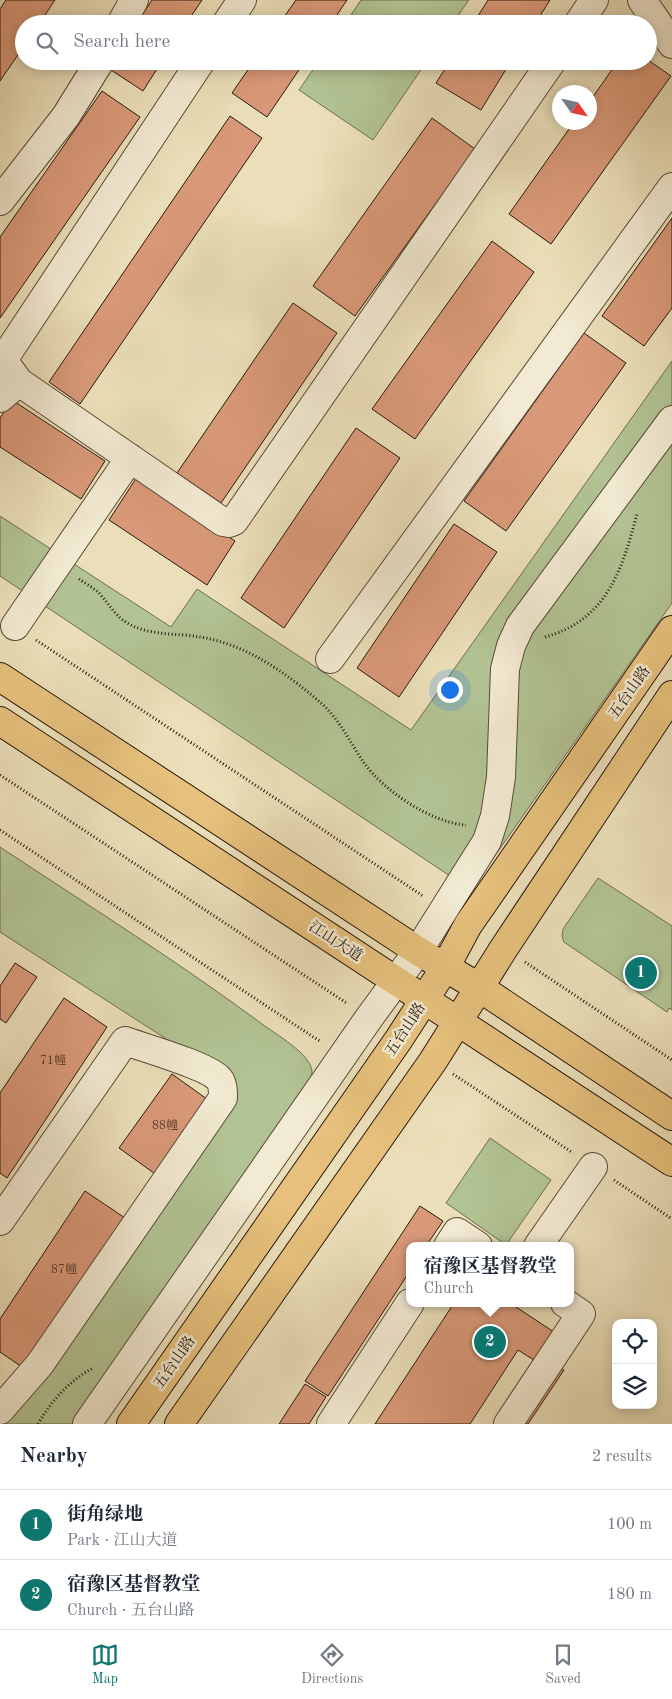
<!DOCTYPE html>
<meta charset="utf-8">
<style>
body{margin:0;font-family:"Old Standard TT","Noto Serif SC",serif;background:#f6f6f7;color:#1f2937}
.controls{position:absolute;right:15px;bottom:15px;display:grid;overflow:hidden;border-radius:10px;box-shadow:0 2px 12px #0003}
.controls button{width:45px;height:45px;display:grid;place-items:center;padding:0;border:0;border-bottom:1px solid #e0e1e3;background:#fff;color:#1f2937;font:25px sans-serif}
.compass{position:absolute;left:552px;top:85px;width:45px;height:45px;border-radius:50%;background:#fff;box-shadow:0 2px 12px #0003;rotate:124deg}
.you{position:absolute;left:449px;top:689px;width:18px;height:18px;margin:-12px;border:4px solid #fff;border-radius:50%;background:#1a73e8;box-shadow:0 0 0 8px #1a73e833}
.badge{display:grid;place-items:center;width:32px;height:32px;border-radius:50%;background:#0f766e;color:#fff;font-size:16px;font-weight:700}
.pin{position:absolute;translate:-50% -50%;border:2px solid #fff;box-shadow:0 1px 5px #0006}
.popup{position:absolute;left:406px;top:1242px;width:168px;height:65px;box-sizing:border-box;display:grid;place-content:center;border-radius:10px;background:#fff;filter:drop-shadow(0 1px 4px #0005);font-size:16px;white-space:nowrap;color:#747a83}
.popup b{font-size:19px;color:#1f2937}
.popup::after{content:'';position:absolute;left:50%;top:100%;margin-left:-10px;border:10px solid transparent;border-top-color:#fff}
.list{margin:0;padding:0;list-style:none}
h2{display:flex;justify-content:space-between;align-items:center;height:65px;margin:0;padding:0 20px;font-size:21px}
h2 small{font-size:16px;font-weight:400;color:#747a83}
.list li{display:grid;grid-template-columns:32px 1fr auto;gap:15px;align-items:center;box-sizing:border-box;height:70px;padding:0 20px;border-top:1px solid #e0e1e3}
.list b{display:block;font-size:19px;white-space:nowrap}
.list p{margin:0;font-size:16px;white-space:nowrap;color:#747a83}
.list em{font-size:16px;font-style:normal;color:#747a83}
.icon{flex:none;width:28px;height:28px;fill:none;stroke:currentColor;stroke-width:2;stroke-linecap:round;stroke-linejoin:round}
.map{position:relative;flex:none;width:672px;height:1424px;overflow:hidden}
.search{position:absolute;background:#fff;box-shadow:0 2px 12px #0003;left:15px;right:15px;top:15px;height:55px;display:flex;align-items:center;gap:12px;box-sizing:border-box;padding:0 18px;border-radius:28px;color:#747a83;font-size:19px}
.sheet{height:205px;background:#fff}
nav{display:flex;justify-content:space-around;align-items:center;box-sizing:border-box;height:70px;border-top:1px solid #e0e1e3;background:#fff;font-size:14px;color:#747a83}
nav a{display:grid;justify-items:center;gap:2px}
nav .on{color:#0f766e}
.map>svg:first-child{display:block}
</style>
<div class="map">
<svg width="672" height="1424" viewBox="0 0 672 1424">
<rect width="100%" height="100%" fill="#ebdfb9"/>
<filter id="stains"><feTurbulence type="fractalNoise" baseFrequency=".004" numOctaves="4"/><feColorMatrix values="0 0 0 0 .2 0 0 0 0 .09 0 0 0 0 .02 0 0 0 .5 -.17"/></filter>
<radialGradient id="worn" r=".72"><stop offset=".6" stop-color="#630" stop-opacity="0"/><stop offset="1" stop-color="#630" stop-opacity=".3"/></radialGradient>
<path fill="#b2c393" stroke="#6d6e51" d="M 361,0 L 469,0 L 452,24 L 345,24 Z
M 319,61 L 427,61 L 373,140 L 299,90 Z
M 672,361 L 672,603 L 471,890 L 0,576 L 0,516 L 171,627 L 197,589 L 411,730 Z
M 0,847 C 86,904 174,959 258,1021 C 272,1032 305,1050 311,1067 C 316,1080 300,1101 295,1112 L 78,1424 L 6,1424 L 235,1105 L 235,1090 L 227,1078 L 0,932 Z
M 598,878 L 672,926 L 672,1010 L 669,1008 L 667,1012 L 564,942 L 562,936 L 563,929 Z
M 490,1138 L 551,1180 L 506,1245 L 446,1203 Z"/>
<path fill="#d99978" stroke="#28190f" d="M 6,0 L 55,0 L 39,24 L 24,24 L 24,46 L 0,81 L 0,9 Z
M 152,0 L 202,0 L 186,24 L 136,24 Z
M 296,0 L 347,0 L 331,24 L 279,24 Z
M 488,0 L 550,0 L 535,24 L 473,24 Z
M 648,60 L 671,76 L 551,244 L 509,214 L 574,122 L 590,122 L 590,101 L 618,61 Z
M 112,61 L 162,61 L 143,91 L 108,68 Z
M 254,61 L 305,61 L 267,117 L 232,93 Z
M 450,61 L 511,61 L 481,110 L 436,83 Z
M 102,91 L 140,117 L 0,318 L 0,237 Z
M 230,116 L 262,138 L 80,404 L 49,382 Z
M 432,118 L 475,149 L 355,316 L 313,286 Z
M 672,218 L 672,308 L 644,346 L 602,316 Z
M 492,241 L 534,272 L 415,439 L 372,409 Z
M 293,303 L 337,333 L 221,503 L 177,473 Z
M 584,333 L 626,363 L 506,531 L 464,501 Z
M 12,400 L 105,461 L 81,499 L 0,447 L 0,418 Z
M 356,428 L 400,458 L 284,628 L 241,598 Z
M 137,477 L 235,541 L 207,585 L 109,520 Z
M 454,524 L 497,552 L 399,697 L 357,668 Z
M 15,963 L 37,977 L 6,1023 L 0,1019 L 0,986 Z
M 64,998 L 107,1027 L 7,1178 L 0,1173 L 0,1093 Z
M 172,1074 L 211,1102 L 158,1176 L 119,1148 Z
M 85,1191 L 128,1220 L 28,1371 L 0,1352 L 0,1319 Z
M 420,1206 L 443,1221 L 426,1246 L 410,1246 L 410,1271 L 328,1396 L 305,1381 Z
M 448,1303 L 510,1303 L 557,1334 L 537,1362 L 518,1350 L 470,1424 L 375,1424 L 452,1306 Z
M 553,1363 L 564,1370 L 528,1424 L 512,1424 Z
M 305,1384 L 326,1397 L 309,1424 L 279,1424 Z"/>
<g fill="none" stroke-linecap="round" stroke-linejoin="round">
<defs>
<path id="minor" d="M 642,0 L 672,44
M 121,24 L 134,0
M 226,24 L 242,0
M 578,24 L 594,0
M 201,61 L 7,354 L 5,363 L 19,382 L 223,522 L 229,523 L 234,521 L 552,61
M 0,201 L 66,116 L 100,61
M 0,398 L 19,382
M 15,626 L 130,458
M 330,659 L 672,187
M 0,1221 L 125,1041 C 145,1048 208,1066 219,1079 C 223,1084 223,1091 223,1098 L 40,1364 L 0,1410
M 448,1246 L 457,1232 L 478,1246
M 538,1246 L 593,1167
M 87,1424 L 369,1018 L 418,951 L 487,841 L 495,816 L 501,777 L 505,669 L 511,646 L 520,626 L 672,420
M 331,1424 L 410,1303
M 508,1424 L 581,1314 L 565,1303"/>
<path id="major" d="M 0,677 L 418,951 L 480,988 L 672,1116
M 0,721 L 672,1162
M 131,1424 L 399,1039 L 446,966 L 468,925 L 672,630
M 179,1424 L 433,1061 L 504,948 L 672,695"/>
</defs>
<use href="#minor" stroke="#594a3a" stroke-width="30"/>
<use href="#major" stroke="#28190f" stroke-width="30"/>
<path stroke="#28190f" stroke-width="3" stroke-dasharray="1 2.5" stroke-linecap="butt" d="M 79,579 C 85,583 92,587 98,592 C 108,602 114,615 126,622 C 146,636 177,633 200,637 C 246,644 288,674 322,704 C 340,720 351,744 364,763 C 384,791 432,823 466,825
M 545,637 C 607,620 622,570 637,514
M 36,640 L 423,896
M 0,775 L 348,1004
M 0,830 L 321,1042
M 525,962 L 672,1060
M 453,1074 L 573,1153
M 614,1180 L 672,1219
M 38,1424 C 52,1400 69,1381 93,1368"/>
<use href="#minor" stroke="#f2ead2" stroke-width="28"/>
<use href="#major" stroke="#e6c07c" stroke-width="28"/>
</g>
<g text-anchor="middle" stroke-width="5" stroke-linejoin="round" paint-order="stroke">
<g font-size="12" fill="#543929">
<text x="53" y="1064">71幢</text>
<text x="165" y="1129">88幢</text>
<text x="64" y="1273">87幢</text>
</g>
<g font-size="15" fill="#28190f" stroke="#f2ead2">
<text transform="translate(629 692) rotate(-55)" y="5">五台山路</text>
<text transform="translate(336 941) rotate(33)" y="5">江山大道</text>
<text transform="translate(405 1029) rotate(-57)" y="5">五台山路</text>
<text transform="translate(174 1362) rotate(-55)" y="5">五台山路</text>
</g>
</g>
<rect width="100%" height="100%" filter="url(#stains)"/>
<rect width="100%" height="100%" fill="url(#worn)"/>
</svg>
<div class="controls">
<button><svg class="icon" aria-label="locate" viewBox="0 0 24 24"><circle cx="12" cy="12" r="6"/><path d="M12 2v4M12 18v4M2 12h4M18 12h4"/></svg></button>
<button><svg class="icon" aria-label="layers" viewBox="0 0 24 24"><path d="M12 4l9 5-9 5-9-5zM3 14l9 5 9-5"/></svg></button>
</div>
<svg class="compass" viewBox="-18 -18 36 36"><path d="M0-13l5 13h-10z" fill="#e53935"/><path d="M0 13l5-13h-10z" fill="#747a83"/></svg>
<div class="you"></div>
<div class="pin badge" style="left:641px;top:973px">1</div>
<div class="pin badge" style="left:490px;top:1342px">2</div>
<div class="popup"><b>宿豫区基督教堂</b>Church</div>
<div class="search"><svg class="icon" aria-label="search" viewBox="0 0 24 24"><circle cx="10" cy="10" r="6"/><path d="M15 15l6 6"/></svg>Search here</div>
</div>
<section class="sheet">
<h2>Nearby<small>2 results</small></h2>
<ul class="list">
<li><span class="badge">1</span><div><b>街角绿地</b><p>Park · 江山大道</p></div><em>100 m</em></li>
<li><span class="badge">2</span><div><b>宿豫区基督教堂</b><p>Church · 五台山路</p></div><em>180 m</em></li>
</ul>
</section>
<nav>
<a class="on"><svg class="icon" aria-label="map" viewBox="0 0 24 24"><path d="M3 6l6-2 6 2 6-2v14l-6 2-6-2-6 2zM9 4v14M15 6v14"/></svg>Map</a>
<a><svg class="icon" aria-label="directions" viewBox="0 0 24 24"><path d="M12 3l9 9-9 9-9-9zM9 14v-3h6M13 9l2 2-2 2"/></svg>Directions</a>
<a><svg class="icon" aria-label="saved" viewBox="0 0 24 24"><path d="M7 4h10v16l-5-4-5 4z"/></svg>Saved</a>
</nav>
